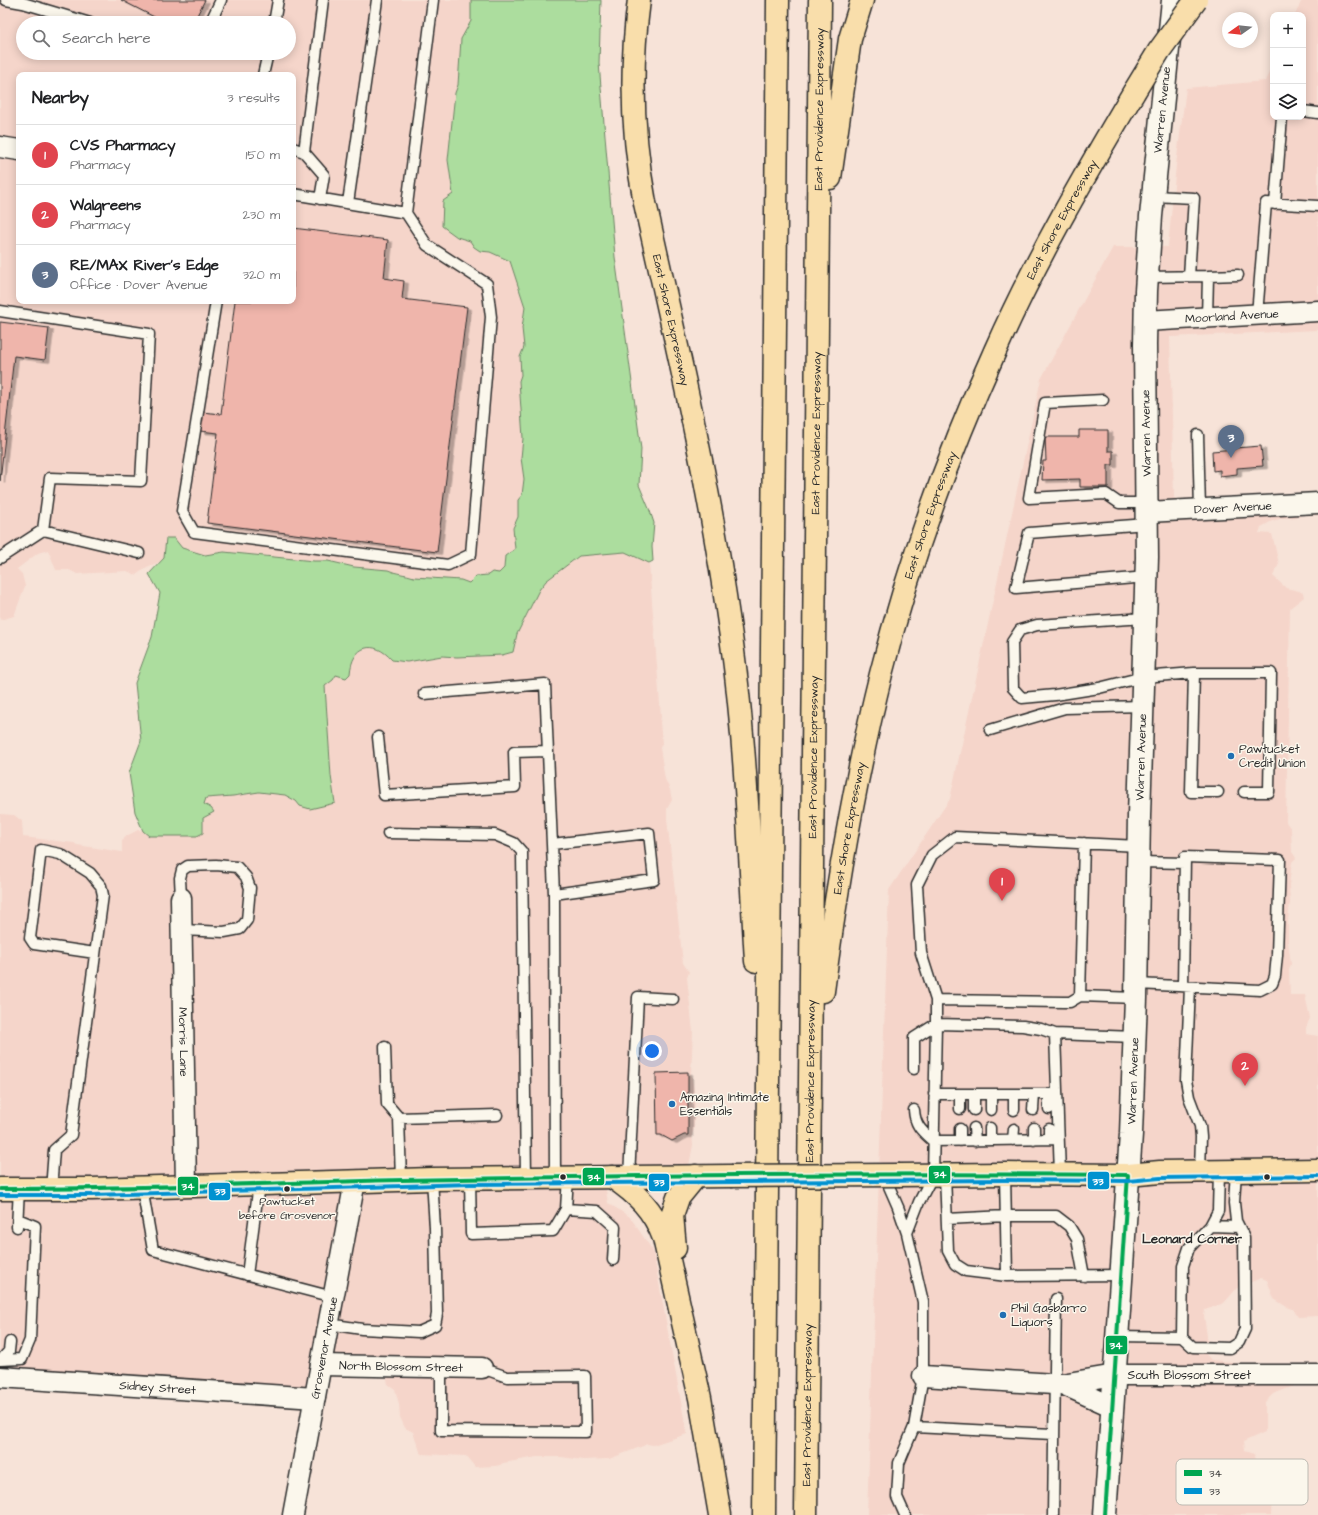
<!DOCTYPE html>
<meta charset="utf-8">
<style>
body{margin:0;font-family:"Architects Daughter",sans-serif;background:#f2f2f2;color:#202124}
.controls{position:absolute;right:12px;top:12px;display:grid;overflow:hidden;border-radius:8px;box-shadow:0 2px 10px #0003}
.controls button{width:36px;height:36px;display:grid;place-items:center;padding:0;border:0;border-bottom:1px solid #e0e0e0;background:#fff;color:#202124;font:20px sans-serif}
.compass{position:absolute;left:1222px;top:12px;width:36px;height:36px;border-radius:50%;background:#fff;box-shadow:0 2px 10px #0003;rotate:255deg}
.you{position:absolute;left:652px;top:1051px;width:14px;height:14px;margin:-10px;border:3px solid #fff;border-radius:50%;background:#1a73e8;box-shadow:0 0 0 6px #1a73e833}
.badge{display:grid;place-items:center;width:26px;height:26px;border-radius:50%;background:#0b8043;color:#fff;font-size:13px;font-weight:700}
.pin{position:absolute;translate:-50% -33px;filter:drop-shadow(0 1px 2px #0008)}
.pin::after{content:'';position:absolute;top:21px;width:14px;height:12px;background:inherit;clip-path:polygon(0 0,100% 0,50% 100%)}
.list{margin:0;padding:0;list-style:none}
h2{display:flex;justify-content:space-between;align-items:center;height:52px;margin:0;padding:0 16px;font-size:17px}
h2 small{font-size:13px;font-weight:400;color:#757577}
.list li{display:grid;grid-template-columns:26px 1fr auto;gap:12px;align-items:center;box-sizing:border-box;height:60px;padding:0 16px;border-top:1px solid #e0e0e0}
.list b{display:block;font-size:15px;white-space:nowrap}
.list p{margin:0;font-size:13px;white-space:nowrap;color:#757577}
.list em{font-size:13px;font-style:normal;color:#757577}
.icon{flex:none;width:22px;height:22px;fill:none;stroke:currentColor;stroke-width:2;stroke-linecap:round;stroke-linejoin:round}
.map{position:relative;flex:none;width:1318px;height:1515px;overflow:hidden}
.search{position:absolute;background:#fff;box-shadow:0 2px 10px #0003;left:16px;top:16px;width:280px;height:44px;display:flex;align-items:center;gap:10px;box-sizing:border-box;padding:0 14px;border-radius:22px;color:#757577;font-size:15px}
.panel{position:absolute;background:#fff;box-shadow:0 2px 10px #0003;left:16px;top:72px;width:280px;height:232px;border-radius:8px}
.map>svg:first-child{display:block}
</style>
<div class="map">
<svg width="1318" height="1515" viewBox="0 0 1318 1515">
<defs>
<filter id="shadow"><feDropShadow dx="4.5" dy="2.5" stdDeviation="0" flood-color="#0004"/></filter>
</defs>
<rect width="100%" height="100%" fill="#f7e3d8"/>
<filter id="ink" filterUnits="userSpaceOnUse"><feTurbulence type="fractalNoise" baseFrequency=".025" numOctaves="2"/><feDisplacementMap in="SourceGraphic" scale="8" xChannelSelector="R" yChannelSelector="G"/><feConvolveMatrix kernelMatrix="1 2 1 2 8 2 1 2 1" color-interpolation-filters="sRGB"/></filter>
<g filter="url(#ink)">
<path fill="#f5d5ca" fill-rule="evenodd" d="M 0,0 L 471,0 L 471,21 L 461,39 L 458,85 L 455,93 L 448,160 L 453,194 L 457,237 L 470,241 L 474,247 L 480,250 L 490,252 L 510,261 L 525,307 L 522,328 L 524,347 L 520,357 L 521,375 L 519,382 L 523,438 L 521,458 L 524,479 L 522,495 L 518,500 L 518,517 L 513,528 L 515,549 L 505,556 L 504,568 L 499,573 L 476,576 L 469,583 L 461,580 L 414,577 L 406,574 L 392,572 L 388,570 L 354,567 L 328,561 L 314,561 L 224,552 L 205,555 L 182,548 L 174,538 L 166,538 L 164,558 L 160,562 L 147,567 L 136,575 L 127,571 L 77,574 L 69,570 L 56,570 L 48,550 L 38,553 L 17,569 L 22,574 L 25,586 L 14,616 L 0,620 ZM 23,23 L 289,23 L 289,53 L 23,53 ZM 19,75 L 293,75 L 293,301 L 19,301 Z
M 1302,0 L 1318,0 L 1318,330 L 1170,337 L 1174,498 L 1201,508 L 1295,505 L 1301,514 L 1299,517 L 1283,518 L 1272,521 L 1261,527 L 1259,533 L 1272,534 L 1279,564 L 1273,576 L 1286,588 L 1299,591 L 1303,593 L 1304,597 L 1290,608 L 1286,822 L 1291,829 L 1292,852 L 1296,858 L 1292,862 L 1289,885 L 1290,902 L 1288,920 L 1288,941 L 1291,964 L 1289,970 L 1290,995 L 1305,995 L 1310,1018 L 1306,1028 L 1306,1034 L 1318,1036 L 1318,1316 L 1298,1317 L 1293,1309 L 1287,1307 L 1274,1299 L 1267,1280 L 1261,1278 L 1237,1288 L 1224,1303 L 1205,1310 L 1204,1316 L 1208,1343 L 1204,1352 L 1211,1360 L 1233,1362 L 1236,1364 L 1231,1373 L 1289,1376 L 1294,1386 L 1273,1394 L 1265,1402 L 1265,1432 L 1243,1442 L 1244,1451 L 1254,1454 L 1258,1465 L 1261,1488 L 1269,1492 L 1272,1497 L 1271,1515 L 867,1515 L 889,890 L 950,799 L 1041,379 L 1113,247 L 1168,247 L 1176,165 L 1186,88 L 1265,81 L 1273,64 L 1273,117 L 1303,117 L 1303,15 L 1295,15 Z
M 625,552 L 649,563 L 661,717 L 660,722 L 662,743 L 660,748 L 665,779 L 670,790 L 672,800 L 667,809 L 667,819 L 683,963 L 689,972 L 687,978 L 693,1032 L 691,1073 L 695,1097 L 694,1129 L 692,1134 L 693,1145 L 687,1175 L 604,1177 L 608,1203 L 630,1217 L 653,1251 L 687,1434 L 653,1445 L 647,1444 L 643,1446 L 609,1459 L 583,1460 L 561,1457 L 537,1457 L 503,1463 L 500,1465 L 495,1466 L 475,1467 L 466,1456 L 421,1454 L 413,1432 L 405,1428 L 400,1417 L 399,1404 L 395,1389 L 388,1384 L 387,1379 L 393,1369 L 326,1368 L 320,1393 L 0,1378 L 0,814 L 14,815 L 22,821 L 23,837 L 74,843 L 77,845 L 122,852 L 122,840 L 128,835 L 138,830 L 144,831 L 149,836 L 197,836 L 203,818 L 213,812 L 211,808 L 204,804 L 205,798 L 233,796 L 259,792 L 285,795 L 296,801 L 300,806 L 335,803 L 331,776 L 325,685 L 333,680 L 336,675 L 351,663 L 356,654 L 368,647 L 374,647 L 384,651 L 392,660 L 407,662 L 442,656 L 457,657 L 502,655 L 513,652 L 517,634 L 539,590 L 546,581 L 579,556 Z"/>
<path fill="#acdd9e" stroke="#6c8464" d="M 471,0 L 601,0 L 599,63 L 615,257 L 641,449 L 639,485 L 650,511 L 654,523 L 652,547 L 653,561 L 649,563 L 625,552 L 579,556 L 546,581 L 539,590 L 517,634 L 513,652 L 502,655 L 457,657 L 442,656 L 407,662 L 392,660 C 374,639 352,645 350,674 L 346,678 L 336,675 L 333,680 L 325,686 L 331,776 L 335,803 L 310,809 L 300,806 L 296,801 L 285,795 L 259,792 L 233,796 L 206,798 L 204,804 L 211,808 L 214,812 L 203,818 L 203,833 L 197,836 L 149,836 L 143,831 L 135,812 L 129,773 L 141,741 L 135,683 L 152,637 L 160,593 L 149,574 L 164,558 L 166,538 L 174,538 L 182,548 L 205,555 L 224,552 L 314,561 L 328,561 L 354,567 L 388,570 C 396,574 406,574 414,577 L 461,580 L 469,583 L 476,576 L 488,575 L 492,572 L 499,573 L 504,568 L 505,556 L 515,549 L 513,528 L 518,517 L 518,500 L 522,495 L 524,479 L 521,458 L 523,438 L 519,381 L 521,375 L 520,357 L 524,347 L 522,328 L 525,307 L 510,261 L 490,252 L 480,251 L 474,247 L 470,241 L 457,237 L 442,226 L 443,201 L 453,194 L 448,160 L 455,93 L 458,85 L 461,39 L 471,21 Z"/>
<path fill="#efb5ab" stroke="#2b2b2b" filter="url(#shadow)" d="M 121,0 L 205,0 L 193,23 L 166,23 Z
M 293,228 L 388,240 L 384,278 L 404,281 L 402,299 L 467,307 L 437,552 L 207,523 L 218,433 L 200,431 L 202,412 L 221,414 L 235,301 L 293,301 Z
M 0,322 L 49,328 L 45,360 L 14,356 L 0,481 Z
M 1079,430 L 1108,430 L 1108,451 L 1113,451 L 1113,465 L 1108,465 L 1108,487 L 1080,487 L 1080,479 L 1042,480 L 1043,461 L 1046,461 L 1045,437 L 1079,437 Z
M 1261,446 L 1263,466 L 1237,468 L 1237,474 L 1220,476 L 1220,470 L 1213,471 L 1212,451 L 1235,449 L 1235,448 Z
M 688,1072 L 688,1135 L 684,1135 L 672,1141 L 661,1135 L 657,1135 L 656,1073 Z"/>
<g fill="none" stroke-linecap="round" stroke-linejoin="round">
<defs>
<path id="lane" d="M 6,0 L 23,3 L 90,23
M 210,23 L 221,0
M 274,23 L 278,0
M 263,75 L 268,53
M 1303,111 L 1318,113
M 293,148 L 304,152
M 1153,196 L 1194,198 L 1189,276
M 320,199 L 324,175 L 304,152 L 323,0
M 348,203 L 377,0
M 1275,204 L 1282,117
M 406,213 L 433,0
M 1208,276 L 1238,275
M 1147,277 L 1208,276 L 1207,318
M 216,301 L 182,511 L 194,532 L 448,565 L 471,554 L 491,317 L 487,284 L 427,245 L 406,213 L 293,194
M 0,311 L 149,334 L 141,481 L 50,478 L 43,530
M 1257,315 L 1266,203 L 1318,206
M 1103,400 L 1045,403 L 1029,498 L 1106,494 L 1119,503 L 1147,503
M 1198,435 L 1200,509
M 0,558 L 43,530 L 139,553
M 1147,577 L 1016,588 L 1029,533 L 1147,524
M 1145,618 L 1037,625 L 1020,630 L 1012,642 L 1013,688 L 1022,698 L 1055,695 L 1099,688 L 1143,677 L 1194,673 L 1271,673 L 1269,792 L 1244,792
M 1194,673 L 1191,792 L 1218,792
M 424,694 L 545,684 L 552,844
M 990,730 L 1065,708 L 1143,706
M 378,737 L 384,795 L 515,787 L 514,752 L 547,751
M 388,833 L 495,835 L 514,843 L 522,852 L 526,1178
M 1139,862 L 1185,863
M 554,894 L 654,880 L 649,833 L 552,844 L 554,894 L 555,1178
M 181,898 L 180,878 L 182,870 L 188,866 L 216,865 L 237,867 L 246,877 L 250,888 L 247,920 L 240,929 L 224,932 L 182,930
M 1137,984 L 1260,990 L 1272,984 L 1275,976 L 1277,955 L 1280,860 L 1185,857 L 1183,986
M 1190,987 L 1186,1080 L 1189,1097 L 1200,1126 L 1201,1137 L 1200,1172
M 1080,996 L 1084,843
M 936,1000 L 921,953 L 917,885 L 932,855 L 955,837 L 1139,846
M 1055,1034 L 1060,1174
M 385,1047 L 387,1104 L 399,1118 L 497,1115
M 914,1069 L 914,1038 L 936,1024 L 936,1000 L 1064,1002 L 1070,1002 L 1080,996 L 1136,998
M 934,1094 L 1056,1094
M 960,1094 L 960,1109
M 1014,1094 L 1014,1110
M 1049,1109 L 1049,1094
M 914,1110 C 915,1126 922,1131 933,1141 L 1058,1139
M 974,1110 L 974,1094
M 991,1110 L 991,1094
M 1033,1110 L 1034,1094
M 399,1118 L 401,1180
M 974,1128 L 975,1141
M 990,1128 L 990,1140
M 1034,1128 L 1034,1140
M 960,1129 L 960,1141
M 1049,1129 L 1049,1139
M 1013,1140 L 1014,1129
M 1005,1174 L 1007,1276
M 884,1175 L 898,1207 L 907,1233 L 919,1202 L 933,1175 L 936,1024 L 1023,1026 L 1041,1029 L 1055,1034 L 1135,1037
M 945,1175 L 948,1251 L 955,1264 L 966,1271 L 1007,1276 L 1122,1275
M 629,1177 L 638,997 L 673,999
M 470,1178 L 471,1234 L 553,1231 L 566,1209 L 568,1177
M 142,1188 L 153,1250 L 333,1297
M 51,1190 L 54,1150 L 71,1135 L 103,895 L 101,886 L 90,873 L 60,854 L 41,850 L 30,938 L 34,944 L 95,953
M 566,1209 L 597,1211 L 615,1227 L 613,1260
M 947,1219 L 1006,1216 L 1056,1216 L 1069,1226 L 1077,1239 L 1084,1276
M 1210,1226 L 1239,1227
M 17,1227 L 19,1189
M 907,1233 L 923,1302 L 923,1376 L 914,1427 L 1053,1434
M 247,1275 L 259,1184
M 328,1324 L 362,1329 L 419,1332 L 435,1325 L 437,1314 L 435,1228 L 432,1179
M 1118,1336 L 1182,1337 L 1183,1266 L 1189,1248 L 1210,1226 L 1218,1211 L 1219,1172
M 1182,1337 L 1193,1347 L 1230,1348 L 1239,1342 L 1245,1329 L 1244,1237 L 1236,1221 L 1234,1203 L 1236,1171
M 0,1360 L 22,1359 L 30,1340 L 35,1226 L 18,1219
M 1,1360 L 9,1351 L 10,1342
M 441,1368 L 441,1431 L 586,1432 L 585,1376 L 507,1377 L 482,1368
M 905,1515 L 897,1497 L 899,1463 L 914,1427
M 1053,1515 L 1056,1299"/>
<g id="street">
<path d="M 0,147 L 19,150"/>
<path id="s1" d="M 1145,321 L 1318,311"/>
<path id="s2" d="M 1147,512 L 1318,503"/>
<path id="s3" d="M 181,898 L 186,1186"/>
<path id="s4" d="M 321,1365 L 482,1368"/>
<path d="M 923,1376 L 1054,1384 L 1062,1384"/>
<path id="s5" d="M 0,1377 L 315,1398"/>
<path id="s6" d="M 1113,1407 L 1062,1384 L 1115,1375 L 1318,1375"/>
<path id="s7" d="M 293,1515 L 355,1181"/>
</g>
<g id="secondary">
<path id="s8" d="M 1105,1515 L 1131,1134 L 1136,998 L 1139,816 L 1147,557 L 1145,344 L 1146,291 L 1151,216 L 1173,0"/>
</g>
<path id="primary" d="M 900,1175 L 1005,1174 L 1128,1175 L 1160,1172 L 1318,1170
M 0,1189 L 92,1189 L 432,1179 L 731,1176"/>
<g id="highway">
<path id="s9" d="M 639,0 C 630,68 632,136 645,203 C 676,342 709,481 729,623 C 746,734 749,848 756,961"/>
<path d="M 830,178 L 850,39 L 862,0"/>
<path id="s10" d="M 823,991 C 837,885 855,778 881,674 C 909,563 948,455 995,351 C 1035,261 1084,176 1134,92"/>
<path d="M 612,1177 C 637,1194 653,1209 664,1238 L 700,1398 L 720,1515"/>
<path d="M 675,1248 L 672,1215 L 678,1198 L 696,1176"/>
<path d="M 764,1515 L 778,0"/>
<path id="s11" d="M 806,1515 L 820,0"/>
</g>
</defs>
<use href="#lane" stroke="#2b2b2b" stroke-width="13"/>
<use href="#street" stroke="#2b2b2b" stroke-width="23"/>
<use href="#secondary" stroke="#2b2b2b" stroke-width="25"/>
<use href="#primary" stroke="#2b2b2b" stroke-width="25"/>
<use href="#highway" stroke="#2b2b2b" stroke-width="25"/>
<use href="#lane" stroke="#fbf7ec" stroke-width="10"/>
<use href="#street" stroke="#fbf7ec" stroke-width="20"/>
<use href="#secondary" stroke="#fbf7ec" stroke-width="22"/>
<use href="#primary" stroke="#f9deab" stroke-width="22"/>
<use href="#highway" stroke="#f9deab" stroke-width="22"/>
<defs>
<path id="primary-bridge" d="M 731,1176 L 900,1175"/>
<path id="highway-bridge" d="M 1134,92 L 1159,51 L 1196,0"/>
</defs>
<use href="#primary-bridge" stroke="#2b2b2b" stroke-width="25" stroke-linecap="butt"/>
<use href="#highway-bridge" stroke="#2b2b2b" stroke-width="25" stroke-linecap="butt"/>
<use href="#primary-bridge" stroke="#f9deab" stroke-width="22"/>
<use href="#highway-bridge" stroke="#f9deab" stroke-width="22"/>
<defs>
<path id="bus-1" d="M 0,1189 C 134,1189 268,1183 402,1180 C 644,1175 886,1173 1128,1175
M 1105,1515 L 1128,1175"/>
<path id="bus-2" d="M 0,1195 L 92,1195 L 470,1184 L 1005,1180 L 1128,1181 L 1160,1178 L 1318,1176"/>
</defs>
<use href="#bus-1" stroke="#fbf7ec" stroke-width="7"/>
<use href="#bus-2" stroke="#fbf7ec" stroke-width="7"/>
<use href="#bus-1" stroke="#00a651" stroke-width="4"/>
<use href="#bus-2" stroke="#0092d0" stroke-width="4"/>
</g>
</g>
<g fill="#1f6fb2" stroke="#fbf7ec" stroke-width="1.5">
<circle cx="1231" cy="756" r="4"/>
<circle cx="672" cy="1104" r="4"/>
<circle cx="1003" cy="1315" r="4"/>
</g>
<g fill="#2b2b2b" stroke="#fbf7ec" stroke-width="1.5">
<circle cx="563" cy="1177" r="3.5"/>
<circle cx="1267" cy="1177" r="3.5"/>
<circle cx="287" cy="1189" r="3.5"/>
</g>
<g text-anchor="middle" stroke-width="3" stroke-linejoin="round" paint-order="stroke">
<g font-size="11" fill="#2b2b2b" stroke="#fbf7ec">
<text x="287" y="1205">Pawtucket<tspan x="287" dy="14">before Grosvenor</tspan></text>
</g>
<g font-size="12" fill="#2b2b2b" stroke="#fbf7ec">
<text dy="4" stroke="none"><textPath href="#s11" startOffset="1406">East Providence Expressway</textPath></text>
<text dy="4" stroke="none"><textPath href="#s8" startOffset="1407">Warren Avenue</textPath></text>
<text dy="4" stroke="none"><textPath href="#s10" startOffset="813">East Shore Expressway</textPath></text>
<text dy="4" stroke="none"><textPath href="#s1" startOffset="87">Moorland Avenue</textPath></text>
<text dy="4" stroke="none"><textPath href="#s9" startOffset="324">East Shore Expressway</textPath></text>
<text transform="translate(1146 433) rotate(-91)" y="4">Warren Avenue</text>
<text dy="4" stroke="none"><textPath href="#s11" startOffset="1082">East Providence Expressway</textPath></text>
<text dy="4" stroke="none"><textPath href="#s2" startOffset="86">Dover Avenue</textPath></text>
<text dy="4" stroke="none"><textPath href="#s10" startOffset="489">East Shore Expressway</textPath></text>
<text dy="4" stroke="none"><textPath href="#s8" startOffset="759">Warren Avenue</textPath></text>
<text dy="4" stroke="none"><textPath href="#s11" startOffset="758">East Providence Expressway</textPath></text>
<text dy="4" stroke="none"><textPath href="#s10" startOffset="165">East Shore Expressway</textPath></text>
<text dy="4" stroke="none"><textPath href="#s3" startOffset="144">Morris Lane</textPath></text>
<text dy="4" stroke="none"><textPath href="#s11" startOffset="434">East Providence Expressway</textPath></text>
<text dy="4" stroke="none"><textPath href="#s8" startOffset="435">Warren Avenue</textPath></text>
<text dy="4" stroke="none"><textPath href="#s7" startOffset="170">Grosvenor Avenue</textPath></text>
<text dy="4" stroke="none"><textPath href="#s4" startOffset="80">North Blossom Street</textPath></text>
<text dy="4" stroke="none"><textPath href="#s6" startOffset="184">South Blossom Street</textPath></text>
<text dy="4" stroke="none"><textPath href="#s5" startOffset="158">Sidney Street</textPath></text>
<text dy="4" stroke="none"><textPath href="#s11" startOffset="110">East Providence Expressway</textPath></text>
</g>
<g font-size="12" fill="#2b2b2b" stroke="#fbf7ec" text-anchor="start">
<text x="1239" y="753">Pawtucket<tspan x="1239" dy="14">Credit Union</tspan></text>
<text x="680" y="1101">Amazing Intimate<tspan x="680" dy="14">Essentials</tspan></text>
<text x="1011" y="1312">Phil Gasbarro<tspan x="1011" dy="14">Liquors</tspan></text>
</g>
<g font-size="13" font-weight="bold" fill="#2b2b2b" stroke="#fbf7ec">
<text x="1192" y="1243">Leonard Corner</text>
</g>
</g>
<rect x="1176" y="1459" width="132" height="46" rx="6" fill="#fbf7ec" stroke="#bdbab2" stroke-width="1"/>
<rect x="1184" y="1470" width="18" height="6" fill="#00a651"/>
<rect x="1184" y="1488" width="18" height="6" fill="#0092d0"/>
<g font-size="11" fill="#2b2b2b">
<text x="1209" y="1477">34</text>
<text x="1209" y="1495">33</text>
</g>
<g stroke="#fbf7ec" stroke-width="1.5">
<rect x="928" y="1165" width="23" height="19" rx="4" fill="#00a651"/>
<rect x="582" y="1167" width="23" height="19" rx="4" fill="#00a651"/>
<rect x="1087" y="1171" width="23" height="19" rx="4" fill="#0092d0"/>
<rect x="648" y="1173" width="22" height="19" rx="4" fill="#0092d0"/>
<rect x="177" y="1176" width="22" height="20" rx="4" fill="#00a651"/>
<rect x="208" y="1182" width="23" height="19" rx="4" fill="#0092d0"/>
<rect x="1105" y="1335" width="23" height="20" rx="4" fill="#00a651"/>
</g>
<g font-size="11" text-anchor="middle" font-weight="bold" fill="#fff">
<text x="940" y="1178">34</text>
<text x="594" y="1181">34</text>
<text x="1098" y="1185">33</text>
<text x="659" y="1186">33</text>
<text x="188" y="1190">34</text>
<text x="220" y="1195">33</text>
<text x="1116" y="1349">34</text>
</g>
</svg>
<div class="controls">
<button>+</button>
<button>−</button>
<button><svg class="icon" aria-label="layers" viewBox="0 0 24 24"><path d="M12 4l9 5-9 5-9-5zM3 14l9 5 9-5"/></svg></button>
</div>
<svg class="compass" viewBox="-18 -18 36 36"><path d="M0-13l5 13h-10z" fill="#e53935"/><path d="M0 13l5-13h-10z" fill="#757577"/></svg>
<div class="you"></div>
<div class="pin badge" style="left:1002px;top:901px;background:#e0444e">1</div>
<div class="pin badge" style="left:1245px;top:1086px;background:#e0444e">2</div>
<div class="pin badge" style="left:1231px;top:458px;background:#5c6f8a">3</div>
<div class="search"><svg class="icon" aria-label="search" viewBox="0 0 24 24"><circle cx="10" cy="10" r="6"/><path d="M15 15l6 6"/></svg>Search here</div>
<section class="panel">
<h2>Nearby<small>3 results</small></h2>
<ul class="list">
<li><span class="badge" style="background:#e0444e">1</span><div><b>CVS Pharmacy</b><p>Pharmacy</p></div><em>150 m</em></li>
<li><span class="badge" style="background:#e0444e">2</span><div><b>Walgreens</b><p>Pharmacy</p></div><em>230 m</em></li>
<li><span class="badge" style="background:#5c6f8a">3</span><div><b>RE/MAX River's Edge</b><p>Office · Dover Avenue</p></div><em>320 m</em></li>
</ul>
</section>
</div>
